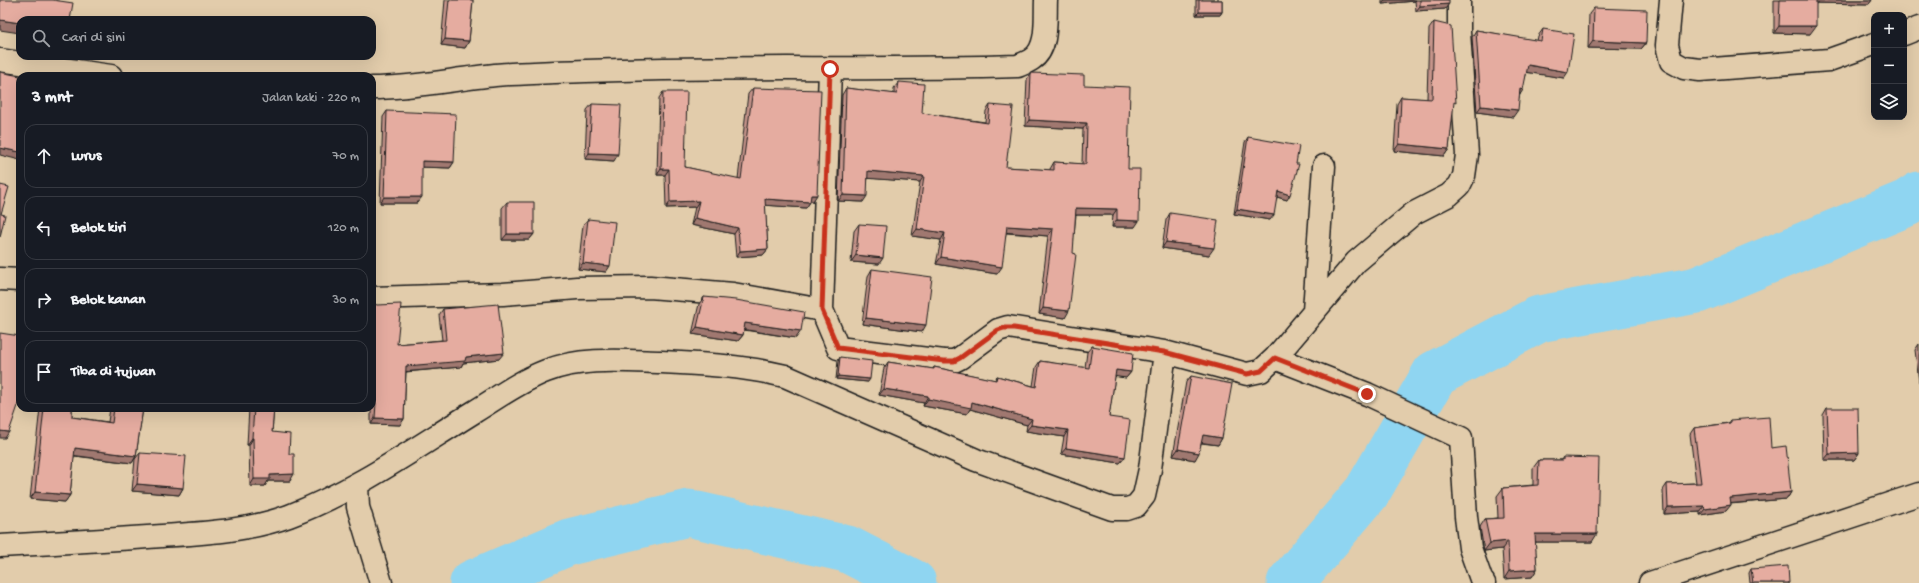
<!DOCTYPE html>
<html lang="id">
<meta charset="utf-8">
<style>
body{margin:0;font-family:"Gochi Hand",sans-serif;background:#20242c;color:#f1f3f6}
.controls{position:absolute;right:12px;top:12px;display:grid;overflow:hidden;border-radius:8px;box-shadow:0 4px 16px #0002}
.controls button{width:36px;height:36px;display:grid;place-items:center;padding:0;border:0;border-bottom:1px solid #363941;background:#171b24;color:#f1f3f6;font:20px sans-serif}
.stop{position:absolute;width:12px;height:12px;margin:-9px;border:3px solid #c8321e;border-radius:50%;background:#fff}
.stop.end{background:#c8321e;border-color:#fff;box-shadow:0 1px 4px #0008}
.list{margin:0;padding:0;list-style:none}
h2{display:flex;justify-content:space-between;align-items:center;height:52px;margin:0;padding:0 16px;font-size:17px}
h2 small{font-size:13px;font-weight:400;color:#9ea1a6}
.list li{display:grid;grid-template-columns:26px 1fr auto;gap:12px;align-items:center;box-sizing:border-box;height:64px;margin:0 8px 8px;padding:0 8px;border:1px solid #363941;border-radius:12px}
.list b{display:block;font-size:15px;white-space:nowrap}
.list em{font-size:13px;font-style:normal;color:#9ea1a6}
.icon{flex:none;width:22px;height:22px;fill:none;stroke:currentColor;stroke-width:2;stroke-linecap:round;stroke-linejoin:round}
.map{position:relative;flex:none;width:1919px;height:583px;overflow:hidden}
.search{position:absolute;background:#171b24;box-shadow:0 4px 16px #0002;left:16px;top:16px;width:360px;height:44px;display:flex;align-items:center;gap:10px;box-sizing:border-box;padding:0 14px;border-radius:12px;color:#9ea1a6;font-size:15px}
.panel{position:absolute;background:#171b24;box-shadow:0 4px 16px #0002;left:16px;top:72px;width:360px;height:340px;border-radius:12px}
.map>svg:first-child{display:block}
</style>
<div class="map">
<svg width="1919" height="583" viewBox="0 0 1919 583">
<rect width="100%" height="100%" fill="#e2ccab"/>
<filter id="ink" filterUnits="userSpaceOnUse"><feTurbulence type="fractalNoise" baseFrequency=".025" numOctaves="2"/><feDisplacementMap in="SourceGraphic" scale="8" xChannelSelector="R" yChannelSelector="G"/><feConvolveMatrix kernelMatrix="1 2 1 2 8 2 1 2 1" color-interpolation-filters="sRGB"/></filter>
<g filter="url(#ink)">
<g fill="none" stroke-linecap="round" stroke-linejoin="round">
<path stroke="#8fd5f1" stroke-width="47" d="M 473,583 L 569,542 L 688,513 L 847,549 L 913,583
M 1290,583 L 1367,492 L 1435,374 L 1539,319 L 1697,290 L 1907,203 L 1919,195"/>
<defs>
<path id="minor" d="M 1671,0 L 1667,45 L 1671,61 L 1684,68 L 1700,70 L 1829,60 L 1874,44
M 1904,34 L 1919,28
M 0,60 L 111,76
M 830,69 L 822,310 L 838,348 L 944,361 L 954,361 L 960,358 L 998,330 L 1008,327 L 1165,352
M 372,88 C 413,88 454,79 495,75 C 525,73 555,72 586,71 C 730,65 874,71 1018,66 C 1022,64 1028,62 1032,59 C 1049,48 1045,18 1046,0
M 0,279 L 20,280
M 372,298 L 503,294 L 577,288 L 650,287 L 733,294 L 822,310
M 1314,311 L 1324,166
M 1275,358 L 1367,394 L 1461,438 L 1466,517 L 1470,548 L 1481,579 L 1484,583
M 357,484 L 358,507 L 381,583
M 0,546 C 54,543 108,540 162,536 C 205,533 248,531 289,516 C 355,491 414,449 474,412 C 497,398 520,381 546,371 C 581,357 624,361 661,362 C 703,364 745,366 785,376 L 976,460 L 1112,509 L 1127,509 L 1136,506 L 1144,496 L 1150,469 L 1165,352 L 1247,374 L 1261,371 L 1275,358 L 1356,262 L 1414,213 L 1449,195 L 1459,186 L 1464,176 L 1467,155 L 1459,32 L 1459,0
M 1650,583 L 1919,494"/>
</defs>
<use href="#minor" stroke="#1c1c1c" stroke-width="25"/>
<use href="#minor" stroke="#e2ccab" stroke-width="22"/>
</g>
<path fill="#c5948a" stroke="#1c1c1c" d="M 445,0 L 473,0 L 469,41 L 465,48 L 441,45 Z
M 1196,0 L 1222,0 L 1222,12 L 1220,15 L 1196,15 Z
M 1382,0 L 1449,0 L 1445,9 L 1416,11 L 1415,1 L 1382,4 Z
M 1774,0 L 1872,0 L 1869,4 L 1816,3 L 1810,34 L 1774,33 Z
M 1594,8 L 1646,43 L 1641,49 L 1588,48 L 1589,14 Z
M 1434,22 L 1453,107 L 1449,149 L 1444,156 L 1394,151 L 1397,104 L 1401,97 L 1427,99 L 1429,29 Z
M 1543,29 L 1564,78 L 1527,72 L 1513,117 L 1477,112 L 1472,37 L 1476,30 L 1537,41 L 1538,36 Z
M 1031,73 L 1084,85 L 1128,169 L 1135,227 L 1112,227 L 1113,215 L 1076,215 L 1065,318 L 1039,314 L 1048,236 L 1006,233 L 997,274 L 936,264 L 941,240 L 912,236 L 920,182 L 868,178 L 863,202 L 838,201 L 842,95 L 846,88 L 894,94 L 894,88 L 899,82 L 922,113 L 985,122 L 986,111 L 990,105 L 1006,167 L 1050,170 L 1050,169 L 1054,162 L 1082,164 L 1083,129 L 1025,126 L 1027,79 Z
M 753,88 L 813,201 L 810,201 L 810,202 L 806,208 L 765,205 L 768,249 L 763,255 L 736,257 L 734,234 L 691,225 L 695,207 L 666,208 L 665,175 L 657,175 L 659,98 L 663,92 L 685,167 L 738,179 L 748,94 Z
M 592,104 L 614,161 L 585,159 L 587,110 Z
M 387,111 L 454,162 L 450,168 L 422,167 L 417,203 L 380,203 L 383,117 Z
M 1248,137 L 1287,200 L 1277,197 L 1270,220 L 1234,214 L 1245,142 Z
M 507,202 L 534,234 L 529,240 L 502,240 L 502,208 Z
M 1170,213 L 1209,255 L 1162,248 L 1166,220 Z
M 588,219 L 606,272 L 578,269 L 583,225 Z
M 859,224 L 879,264 L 851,262 L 854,231 Z
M 872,269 L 922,332 L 862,324 L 868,276 Z
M 704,297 L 796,338 L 744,330 L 743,335 L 738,341 L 692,334 L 699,304 Z
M 443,309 L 499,359 L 463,363 L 461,367 L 406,372 L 404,419 L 400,425 L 371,424 L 371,409 L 397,344 L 442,340 L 439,315 Z
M 1919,344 L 1919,382 L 1915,350 Z
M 1092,346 L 1131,372 L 1126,378 L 1115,376 L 1109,417 L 1125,457 L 1120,463 L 1061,454 L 1064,437 L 1026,431 L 1027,425 L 970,409 L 967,414 L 923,406 L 924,403 L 879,395 L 884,368 L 888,362 L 933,369 L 934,367 L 995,380 L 997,376 L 1033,386 L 1036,367 L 1040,361 L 1085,368 L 1087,352 Z
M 840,357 L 868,382 L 836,379 L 838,361 Z
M 1191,376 L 1222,438 L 1218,445 L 1201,443 L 1195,460 L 1173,456 L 1186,382 Z
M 40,408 L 72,408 L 72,417 L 108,422 L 110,408 L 143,408 L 136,456 L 132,463 L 74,456 L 70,495 L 65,502 L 30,499 Z
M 249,408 L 274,408 L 272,432 L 289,454 L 290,481 L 268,481 L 265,486 L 250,486 L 249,445 L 247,445 Z
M 1827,408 L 1859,453 L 1854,460 L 1824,460 L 1823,415 Z
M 1730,420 L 1771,448 L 1791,492 L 1787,499 L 1730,504 L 1726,511 L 1700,515 L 1700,512 L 1664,514 L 1663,490 L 1667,484 L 1696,483 L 1690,434 L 1694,428 L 1728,423 Z
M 140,453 L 183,488 L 179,495 L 132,491 L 135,459 Z
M 1563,457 L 1592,542 L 1535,542 L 1537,569 L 1532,577 L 1504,579 L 1502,549 L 1484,551 L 1480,527 L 1485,519 L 1498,518 L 1497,496 L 1503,488 L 1533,485 L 1533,468 L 1539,460 L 1561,460 Z
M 1751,569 L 1789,583 L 1750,583 L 1749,573 Z"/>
<path fill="#a07870" stroke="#1c1c1c" d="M 1385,0 L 1416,0 L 1415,1 L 1382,4 Z
M 1813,0 L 1872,0 L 1869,4 L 1811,3 Z
M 1449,4 L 1445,9 L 1416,11 L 1420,6 Z
M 1199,12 L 1222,12 L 1220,15 L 1196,15 Z
M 0,20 L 20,23 L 20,33 L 0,30 Z
M 1779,26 L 1816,26 L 1810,34 L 1774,33 Z
M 445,39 L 469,41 L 465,48 L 441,45 Z
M 1593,41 L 1646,43 L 1641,49 L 1588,48 Z
M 1528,65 L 1568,72 L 1564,78 L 1524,72 Z
M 1520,89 L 1523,90 L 1519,96 Z
M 1481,106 L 1518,110 L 1513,117 L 1477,112 Z
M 1029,120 L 1087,123 L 1083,129 L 1025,126 Z
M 1399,144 L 1449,149 L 1444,156 L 1394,151 Z
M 0,148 L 20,152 L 20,160 L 0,155 Z
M 589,153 L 618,154 L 614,161 L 585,159 Z
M 422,161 L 454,162 L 450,168 L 418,167 Z
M 661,169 L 669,169 L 665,175 L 657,175 Z
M 868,171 L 924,176 L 920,182 L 863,178 Z
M 1278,191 L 1290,195 L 1287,200 L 1274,196 Z
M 811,195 L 817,195 L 813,201 L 807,201 Z
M 843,195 L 867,196 L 863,202 L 838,201 Z
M 384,197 L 422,197 L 417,203 L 380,203 Z
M 765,199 L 810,202 L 806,208 L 761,205 Z
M 699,201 L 695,207 L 666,208 L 670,202 Z
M 1076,208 L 1117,209 L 1113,215 L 1072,215 Z
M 1237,209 L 1274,215 L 1270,220 L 1234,214 Z
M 695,218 L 738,228 L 734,234 L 691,225 Z
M 1117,220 L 1139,221 L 1135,227 L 1112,227 Z
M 1007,226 L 1053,229 L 1048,236 L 1002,232 Z
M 917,229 L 945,233 L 941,240 L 912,236 Z
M 507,234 L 534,234 L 529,240 L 502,240 Z
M 1166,242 L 1214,248 L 1209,255 L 1162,248 Z
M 768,249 L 763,255 L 736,257 L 740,251 Z
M 856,255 L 883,258 L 879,264 L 851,262 Z
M 941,257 L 1002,267 L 997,274 L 936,264 Z
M 583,263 L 610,266 L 606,272 L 578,269 Z
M 1043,308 L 1069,311 L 1065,318 L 1039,314 Z
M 866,318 L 926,325 L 922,332 L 862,324 Z
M 745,323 L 801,331 L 796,338 L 741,329 Z
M 697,327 L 743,335 L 738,341 L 692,334 Z
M 504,353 L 499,359 L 463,363 L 461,367 L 402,372 L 406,366 L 466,357 Z
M 1116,370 L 1131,372 L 1126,378 L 1112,376 Z
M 838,376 L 870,379 L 868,382 L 836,379 Z
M 884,389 L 928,396 L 924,403 L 879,395 Z
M 928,399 L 972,402 L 1032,419 L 1027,425 L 970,409 L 967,414 L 923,406 Z
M 372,402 L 376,403 L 371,409 L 367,408 L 372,408 Z
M 375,418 L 404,419 L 400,425 L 371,424 Z
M 1031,425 L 1068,430 L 1064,437 L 1026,431 Z
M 0,431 L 9,432 L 5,438 L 0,438 Z
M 1203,435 L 1222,438 L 1218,445 L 1198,442 Z
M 252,438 L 253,438 L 249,445 L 247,445 Z
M 75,448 L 136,456 L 132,463 L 70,455 Z
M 1066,448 L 1125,457 L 1120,463 L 1061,454 Z
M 1178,449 L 1199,453 L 1195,460 L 1173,456 Z
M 1859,453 L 1854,460 L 1824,460 L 1829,454 Z
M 294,474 L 290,481 L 268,481 L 265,486 L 250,486 L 254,479 L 270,475 Z
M 137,484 L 183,488 L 179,495 L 132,491 Z
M 35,492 L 70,495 L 65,502 L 30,499 Z
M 1791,492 L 1787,499 L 1725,504 L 1730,498 Z
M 1731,505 L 1726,511 L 1700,515 L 1705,509 Z
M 1704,506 L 1700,512 L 1664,514 L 1668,507 Z
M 1535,534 L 1597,534 L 1592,542 L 1529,542 Z
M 1508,541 L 1502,549 L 1484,551 L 1490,543 Z
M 1537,569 L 1532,577 L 1504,579 L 1509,571 Z"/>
<path fill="#e5aca0" stroke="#1c1c1c" d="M 0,0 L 53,0 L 73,3 L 70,20 L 20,20 L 20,23 L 0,20 Z
M 449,0 L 473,0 L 469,41 L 445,39 Z
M 1199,0 L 1222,0 L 1222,12 L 1199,12 Z
M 1420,0 L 1449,0 L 1449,4 L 1420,6 Z
M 1780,0 L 1816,0 L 1816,26 L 1779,26 Z
M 1594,8 L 1647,10 L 1646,43 L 1593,41 Z
M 1434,22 L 1451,26 L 1456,103 L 1454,102 L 1449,149 L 1399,144 L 1401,97 L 1432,99 Z
M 1543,29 L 1574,34 L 1568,72 L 1528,65 L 1523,90 L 1520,89 L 1518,110 L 1481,106 L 1476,30 L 1541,41 Z
M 0,72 L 20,76 L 19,80 L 20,81 L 20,152 L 0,148 Z
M 1031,73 L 1084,75 L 1084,85 L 1130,87 L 1128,169 L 1140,169 L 1139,221 L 1117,220 L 1117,209 L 1076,208 L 1073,253 L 1076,254 L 1069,311 L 1043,308 L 1053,229 L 1007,226 L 1002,267 L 941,257 L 945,233 L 917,229 L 924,176 L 868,171 L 867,196 L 843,195 L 846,88 L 897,94 L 899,82 L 924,84 L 922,113 L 988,123 L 990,105 L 1013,107 L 1006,167 L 1054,170 L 1054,162 L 1086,164 L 1087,123 L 1029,120 Z
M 753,88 L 821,90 L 817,195 L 811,195 L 810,202 L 765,199 L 768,249 L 740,251 L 738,228 L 695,218 L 699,201 L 670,202 L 669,169 L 661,169 L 663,92 L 687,92 L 685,167 L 741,179 Z
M 592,104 L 621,105 L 618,154 L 589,153 Z
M 387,111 L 456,114 L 454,162 L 422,161 L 422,197 L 384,197 Z
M 1248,137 L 1299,146 L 1296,164 L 1299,164 L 1290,195 L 1278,191 L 1274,215 L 1237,209 Z
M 0,185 L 9,187 L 1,214 L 5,215 L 0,237 Z
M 507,202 L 534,202 L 534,234 L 507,234 Z
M 1170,213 L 1218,220 L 1214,248 L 1166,242 Z
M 588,219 L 615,222 L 610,266 L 583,263 Z
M 859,224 L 886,226 L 883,258 L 856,255 Z
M 872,269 L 932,277 L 926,325 L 866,318 Z
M 704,297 L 736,300 L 804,312 L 801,331 L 745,323 L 743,335 L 697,327 Z
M 372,303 L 377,305 L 401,304 L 397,344 L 446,340 L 443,309 L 498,304 L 504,353 L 466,357 L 465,361 L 406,366 L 404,419 L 375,418 L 376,403 L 372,402 Z
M 0,333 L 20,336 L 20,400 L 9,432 L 0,431 Z
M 1092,346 L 1133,353 L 1131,372 L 1116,370 L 1109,417 L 1130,420 L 1125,457 L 1066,448 L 1068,430 L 1031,425 L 1032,419 L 972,402 L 971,408 L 928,399 L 928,396 L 884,389 L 888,362 L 934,369 L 934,367 L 996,380 L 997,376 L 1036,387 L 1040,361 L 1089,368 Z
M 840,357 L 872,361 L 870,379 L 838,376 Z
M 1191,376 L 1232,384 L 1222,438 L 1203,435 L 1199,453 L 1178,449 Z
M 44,408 L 72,408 L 72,417 L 112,423 L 114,408 L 143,408 L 136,456 L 75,448 L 70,495 L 35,492 Z
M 254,408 L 274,408 L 272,432 L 290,434 L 289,454 L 294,454 L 294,474 L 270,475 L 270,479 L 254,479 L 253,438 L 252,438 Z
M 1827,408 L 1858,408 L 1859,453 L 1829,454 Z
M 1769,417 L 1771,448 L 1786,446 L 1791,492 L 1730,498 L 1731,505 L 1705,509 L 1704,506 L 1668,507 L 1667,484 L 1701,483 L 1694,428 L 1730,423 L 1730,420 Z
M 140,453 L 186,456 L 183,488 L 137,484 Z
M 1563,457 L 1599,458 L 1597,534 L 1535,534 L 1537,569 L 1509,571 L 1508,541 L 1490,543 L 1485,519 L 1504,518 L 1503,488 L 1538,485 L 1539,460 L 1563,460 Z
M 1788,566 L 1789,583 L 1753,583 L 1751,569 Z"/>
</g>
<g fill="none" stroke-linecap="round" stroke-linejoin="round" filter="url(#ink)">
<path stroke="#c8321e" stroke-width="5" d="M 830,69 L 822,310 L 838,348 L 944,361 L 954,361 L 960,358 L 998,330 L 1004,328 L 1014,328 L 1164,352 L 1247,374 L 1261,371 L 1275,358 L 1367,394"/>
</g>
</svg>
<div class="controls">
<button>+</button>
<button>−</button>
<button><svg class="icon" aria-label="layers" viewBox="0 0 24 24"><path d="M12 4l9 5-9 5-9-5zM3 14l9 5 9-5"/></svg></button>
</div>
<div class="stop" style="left:830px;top:69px"></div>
<div class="stop end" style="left:1367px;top:394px"></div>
<div class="search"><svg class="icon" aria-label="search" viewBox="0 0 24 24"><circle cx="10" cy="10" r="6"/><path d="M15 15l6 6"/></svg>Cari di sini</div>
<section class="panel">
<h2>3 mnt<small>Jalan kaki · 220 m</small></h2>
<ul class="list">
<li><svg class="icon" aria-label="ahead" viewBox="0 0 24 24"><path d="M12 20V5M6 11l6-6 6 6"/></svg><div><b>Lurus</b></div><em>70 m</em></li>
<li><svg class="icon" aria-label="left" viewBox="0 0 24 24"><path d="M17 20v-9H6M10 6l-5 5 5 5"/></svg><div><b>Belok kiri</b></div><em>120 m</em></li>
<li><svg class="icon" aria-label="right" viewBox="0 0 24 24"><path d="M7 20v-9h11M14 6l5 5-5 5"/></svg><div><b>Belok kanan</b></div><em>30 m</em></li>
<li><svg class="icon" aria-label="arrive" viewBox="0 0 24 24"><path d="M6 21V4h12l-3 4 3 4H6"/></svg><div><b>Tiba di tujuan</b></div></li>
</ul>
</section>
</div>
